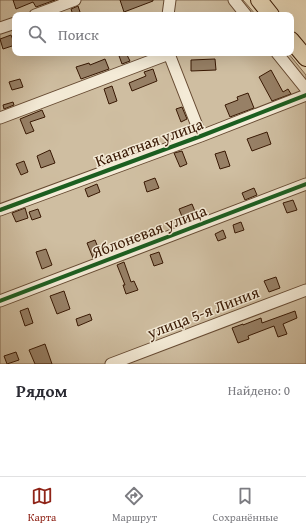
<!DOCTYPE html>
<html lang="ru">
<meta charset="utf-8">
<style>
body{margin:0;font-family:"Gentium Book Plus",serif;background:#f7f7f7;color:#2b2b33}
.list{margin:0;padding:0;list-style:none}
h2{display:flex;justify-content:space-between;align-items:center;height:52px;margin:0;padding:0 16px;font-size:17px}
h2 small{font-size:13px;font-weight:400;color:#7c7c81}
.icon{flex:none;width:22px;height:22px;fill:none;stroke:currentColor;stroke-width:2;stroke-linecap:round;stroke-linejoin:round}
.map{position:relative;flex:none;width:306px;height:364px;overflow:hidden}
.search{position:absolute;background:#fff;box-shadow:0 4px 16px #0002;left:12px;right:12px;top:12px;height:44px;display:flex;align-items:center;gap:10px;box-sizing:border-box;padding:0 14px;border-radius:8px;color:#7c7c81;font-size:15px}
.sheet{height:112px;background:#fff}
nav{display:flex;justify-content:space-around;align-items:center;box-sizing:border-box;height:56px;border-top:1px solid #e1e1e2;background:#fff;font-size:11px;color:#7c7c81}
nav a{display:grid;justify-items:center;gap:2px}
nav .on{color:#8f2418}
.map>svg:first-child{display:block}
</style>
<div class="map">
<svg width="306" height="364" viewBox="0 0 306 364">
<rect width="100%" height="100%" fill="#eee0c1"/>
<filter id="stains"><feTurbulence type="fractalNoise" baseFrequency=".005" numOctaves="4"/><feColorMatrix values="0 0 0 0 .2 0 0 0 0 .09 0 0 0 0 .02 0 0 0 .5 -.17"/></filter>
<radialGradient id="worn" r=".72"><stop offset=".6" stop-color="#630" stop-opacity="0"/><stop offset="1" stop-color="#630" stop-opacity=".3"/></radialGradient>
<path fill="#cfbea1" stroke="#846b52" d="M 0,0 L 243,0 L 256,15 L 15,15 L 15,53 L 288,53 L 306,75 L 306,364 L 0,364 Z"/>
<path fill="#978066" stroke="#381803" d="M 13,0 L 55,0 L 36,7 L 33,2 L 16,9 Z
M 120,0 L 153,0 L 153,1 L 124,12 Z
M 78,6 L 81,15 L 73,15 L 71,9 Z
M 11,35 L 15,45 L 3,49 L 0,39 Z
M 118,53 L 126,53 L 130,61 L 122,64 Z
M 105,59 L 109,69 L 81,79 L 76,67 L 89,63 L 90,65 Z
M 215,59 L 216,70 L 191,71 L 191,60 Z
M 153,69 L 157,81 L 132,91 L 129,83 L 146,76 L 144,72 Z
M 271,70 L 283,92 L 288,89 L 291,94 L 272,101 L 259,77 Z
M 20,79 L 23,87 L 12,90 L 9,82 Z
M 112,86 L 117,101 L 109,104 L 104,89 Z
M 248,93 L 254,108 L 230,117 L 225,105 L 238,100 L 237,97 Z
M 13,102 L 14,105 L 4,109 L 3,105 Z
M 182,107 L 187,119 L 181,122 L 176,109 Z
M 42,110 L 45,117 L 30,122 L 34,131 L 26,134 L 20,119 Z
M 267,132 L 271,144 L 252,151 L 247,139 Z
M 50,150 L 55,163 L 41,168 L 37,156 Z
M 182,151 L 187,164 L 180,167 L 174,153 Z
M 225,151 L 230,166 L 220,169 L 215,154 Z
M 24,161 L 28,172 L 21,175 L 16,164 Z
M 155,178 L 159,188 L 147,192 L 144,182 Z
M 97,184 L 100,192 L 88,197 L 85,189 Z
M 254,188 L 257,195 L 245,200 L 242,193 Z
M 293,200 L 297,210 L 287,213 L 283,203 Z
M 192,204 L 196,214 L 183,219 L 179,209 Z
M 25,208 L 28,218 L 16,222 L 12,213 Z
M 38,209 L 41,217 L 32,220 L 29,212 Z
M 241,222 L 244,230 L 235,233 L 233,225 Z
M 223,230 L 226,238 L 218,241 L 215,234 Z
M 95,240 L 101,255 L 93,258 L 87,243 Z
M 46,249 L 52,265 L 42,269 L 36,252 Z
M 159,252 L 163,263 L 154,266 L 150,255 Z
M 124,262 L 131,282 L 134,281 L 138,290 L 126,294 L 123,285 L 125,285 L 117,265 Z
M 276,277 L 280,288 L 269,292 L 264,281 Z
M 64,291 L 70,309 L 57,314 L 50,296 Z
M 28,308 L 33,323 L 25,326 L 20,311 Z
M 295,311 L 297,318 L 283,324 L 287,334 L 278,337 L 274,326 L 248,336 L 249,339 L 238,343 L 232,328 L 243,324 L 243,325 L 261,318 L 262,323 Z
M 90,314 L 92,320 L 78,326 L 76,319 Z
M 45,344 L 52,364 L 35,364 L 29,350 Z
M 16,352 L 19,360 L 7,364 L 4,356 Z"/>
<g fill="none" stroke-linecap="round" stroke-linejoin="round">
<defs>
<path id="minor" d="M 234,0 L 246,15
M 35,15 L 75,0
M 168,15 L 170,0
M 0,28 L 15,23
M 277,53 L 306,89
M 0,118 L 169,54 L 201,136
M 0,210 L 201,136 L 306,95
M 0,301 L 306,184
M 111,364 L 306,290"/>
<path id="highway" d="M 259,0 L 271,15
M 291,40 L 306,58"/>
</defs>
<use href="#minor" stroke="#664a32" stroke-width="13"/>
<use href="#highway" stroke="#381803" stroke-width="18"/>
<use href="#minor" stroke="#f4ebd7" stroke-width="11"/>
<use href="#highway" stroke="#eee0c1" stroke-width="16"/>
<defs>
<path id="cycleway" d="M 0,210 L 201,136 L 306,95
M 0,301 L 306,184"/>
</defs>
<use href="#cycleway" stroke="#f4ebd7" stroke-width="6"/>
<use href="#cycleway" stroke="#1b5e20" stroke-width="4"/>
</g>
<g text-anchor="middle" stroke-width="3" stroke-linejoin="round" paint-order="stroke">
<g font-size="16" fill="#381803" stroke="#f4ebd7">
<text transform="translate(149 142) rotate(-20)" y="6">Канатная улица</text>
<text transform="translate(149 231) rotate(-21)" y="6">Яблоневая улица</text>
<text transform="translate(203 312) rotate(-21)" y="6">улица 5-я Линия</text>
</g>
</g>
<rect width="100%" height="100%" filter="url(#stains)"/>
<rect width="100%" height="100%" fill="url(#worn)"/>
</svg>
<div class="search"><svg class="icon" aria-label="search" viewBox="0 0 24 24"><circle cx="10" cy="10" r="6"/><path d="M15 15l6 6"/></svg>Поиск</div>
</div>
<section class="sheet">
<h2>Рядом<small>Найдено: 0</small></h2>
<ul class="list">
</ul>
</section>
<nav>
<a class="on"><svg class="icon" aria-label="map" viewBox="0 0 24 24"><path d="M3 6l6-2 6 2 6-2v14l-6 2-6-2-6 2zM9 4v14M15 6v14"/></svg>Карта</a>
<a><svg class="icon" aria-label="directions" viewBox="0 0 24 24"><path d="M12 3l9 9-9 9-9-9zM9 14v-3h6M13 9l2 2-2 2"/></svg>Маршрут</a>
<a><svg class="icon" aria-label="saved" viewBox="0 0 24 24"><path d="M7 4h10v16l-5-4-5 4z"/></svg>Сохранённые</a>
</nav>
